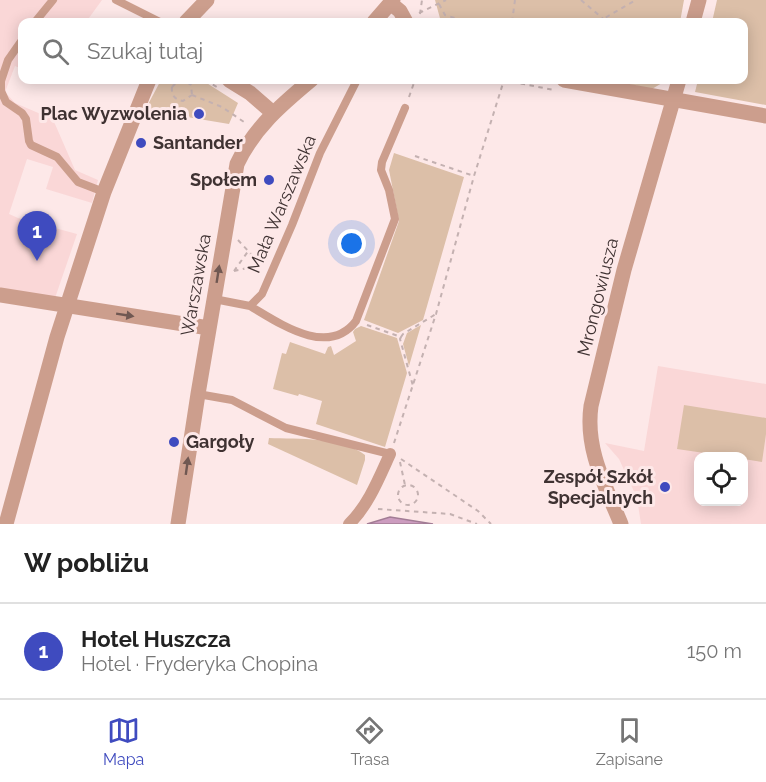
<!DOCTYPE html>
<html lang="pl">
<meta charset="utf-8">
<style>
body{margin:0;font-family:Raleway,sans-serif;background:#f6f6f6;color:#222}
.controls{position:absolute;right:18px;bottom:18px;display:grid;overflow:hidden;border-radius:12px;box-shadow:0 3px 15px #0003}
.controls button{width:54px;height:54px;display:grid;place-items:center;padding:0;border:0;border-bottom:2px solid #e0e0e0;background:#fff;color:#222;font:30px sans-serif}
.you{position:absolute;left:352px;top:244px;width:21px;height:21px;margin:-15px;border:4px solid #fff;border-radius:50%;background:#1a73e8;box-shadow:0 0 0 9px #1a73e833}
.badge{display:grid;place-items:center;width:39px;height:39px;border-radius:50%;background:#3f4bbf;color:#fff;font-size:20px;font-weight:700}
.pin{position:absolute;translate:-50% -50px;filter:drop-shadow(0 2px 3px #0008)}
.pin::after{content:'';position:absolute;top:32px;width:21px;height:18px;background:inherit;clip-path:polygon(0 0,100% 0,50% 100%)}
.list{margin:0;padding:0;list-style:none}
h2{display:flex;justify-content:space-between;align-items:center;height:78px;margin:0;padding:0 24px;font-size:26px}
h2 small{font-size:20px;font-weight:400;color:#767676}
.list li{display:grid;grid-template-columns:39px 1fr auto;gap:18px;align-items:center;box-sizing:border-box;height:96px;padding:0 24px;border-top:2px solid #e0e0e0}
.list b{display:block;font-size:22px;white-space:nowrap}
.list p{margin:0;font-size:20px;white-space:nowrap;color:#767676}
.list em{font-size:20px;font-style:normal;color:#767676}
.icon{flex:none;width:33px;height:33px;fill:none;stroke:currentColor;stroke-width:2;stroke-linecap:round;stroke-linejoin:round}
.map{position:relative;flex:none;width:766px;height:524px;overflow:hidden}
.search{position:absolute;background:#fff;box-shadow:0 3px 15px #0003;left:18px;right:18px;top:18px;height:66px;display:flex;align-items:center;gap:15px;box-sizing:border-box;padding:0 21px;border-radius:12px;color:#767676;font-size:22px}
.sheet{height:174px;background:#fff}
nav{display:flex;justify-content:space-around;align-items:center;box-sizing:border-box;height:84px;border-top:2px solid #e0e0e0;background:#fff;font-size:16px;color:#767676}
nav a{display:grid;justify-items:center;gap:3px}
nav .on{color:#3f4bbf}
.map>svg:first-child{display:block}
</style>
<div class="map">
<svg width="766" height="524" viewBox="0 0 766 524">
<rect width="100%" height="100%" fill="#fde8e8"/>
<path fill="#fad7d7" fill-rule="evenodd" d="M 0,0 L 102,0 L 86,22 L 22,22 L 22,69 L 15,66 L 5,92 L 15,103 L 50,118 L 55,124 L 75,170 L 98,180 L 92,203 L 46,189 L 53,167 L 27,159 L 9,214 L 18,218 L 77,234 L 55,298 L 0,288 Z
M 658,366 L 766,384 L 766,524 L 641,524 L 637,498 L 619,459 L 605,443 L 644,451 ZM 698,457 L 744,457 L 744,502 L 698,502 Z"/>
<path fill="#dcbfa8" d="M 435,0 L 684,0 L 680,22 L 441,22 Z
M 717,0 L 766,0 L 766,105 L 695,92 L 698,80 L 744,80 L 744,22 L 712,22 Z
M 161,80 L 202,80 L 238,103 L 229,124 L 145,110 Z
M 618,80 L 667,80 L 652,89 L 618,82 Z
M 394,153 L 464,177 L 423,320 L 398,333 L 364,320 L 399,221 L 389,170 Z
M 421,325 L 409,366 L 403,344 L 407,333 Z
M 361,326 L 397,338 L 407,373 L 385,447 L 316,424 L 322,401 L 299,394 L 298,396 L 273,389 L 282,353 L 286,354 L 290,342 L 325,354 L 328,347 L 331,346 L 334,355 L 356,341 L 353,332 L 355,329 Z
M 684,405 L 766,418 L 766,434 L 762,462 L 744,459 L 744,457 L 725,456 L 677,449 Z
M 269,438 C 298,439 342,437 365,455 L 365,460 L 357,485 L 268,444 Z"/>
<path fill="#cc9cbf" stroke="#a27c95" stroke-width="1.5" d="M 390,517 L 433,524 L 367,524 Z"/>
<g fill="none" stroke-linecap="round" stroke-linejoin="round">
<path stroke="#c4b1b1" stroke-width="2" stroke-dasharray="4.5 4.5" stroke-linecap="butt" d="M 581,0 L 607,22
M 439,4 L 445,15 L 468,22
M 419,13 L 446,0
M 420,14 L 422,0
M 354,22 L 360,16
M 512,22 L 515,0
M 598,22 L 636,0
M 205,80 L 217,87
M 503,80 L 554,90
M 172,87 L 177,82 L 185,81 L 191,85 L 192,95
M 172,87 C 171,95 175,100 183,101 L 192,95
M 192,95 L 222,107 L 244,122
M 409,97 L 415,80
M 415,156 L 474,176
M 238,240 L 262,266
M 234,271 L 261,265
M 234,271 L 249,250
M 367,325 L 401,337 L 403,334 L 436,314
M 401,337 L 400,339 L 413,386
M 394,443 L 436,314 L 474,176 L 504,80
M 401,459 L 478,511 L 491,524
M 400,462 L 405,485
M398 495a10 10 0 1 1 20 0a10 10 0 1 1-20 0Z
M 378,509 L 450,514 L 477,524"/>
<path stroke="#cc9e8d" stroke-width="8" d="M 116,0 L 160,22
M 35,22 L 53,0
M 22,40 L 8,60 L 1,81 L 1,91 L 6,102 L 22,113 L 26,119 L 29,141 L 31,145 L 57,157 L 78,182 L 104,192
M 214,299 L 250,306 L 262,294 L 292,225 L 320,153 L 357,80
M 250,306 C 279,323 328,358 356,321 L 395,219 L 389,190 L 381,170 L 382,162 L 405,108
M 198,394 L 232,400 L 286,428 L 390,454"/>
<path stroke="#cc9e8d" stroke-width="12" d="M 349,524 C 368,506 379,478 390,454"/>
<path stroke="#cc9e8d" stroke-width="15" d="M 390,3 L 400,11 L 406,22
M 186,22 L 207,0
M 374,22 L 393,0
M 229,80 L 250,93 L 273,113
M 564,80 L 766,116
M 0,295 L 209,328
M 6,524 L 57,337 L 104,192 L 149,80
M 178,524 L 198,394 L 237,164 C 254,128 281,105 311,80"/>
<path stroke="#cc9e8d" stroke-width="15" d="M 693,22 L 699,0
M 621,524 C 605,485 585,449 591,406 L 624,270 L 679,80"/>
</g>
<defs><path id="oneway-solid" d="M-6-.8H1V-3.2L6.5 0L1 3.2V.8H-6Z" transform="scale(1.5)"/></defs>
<g fill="#705852">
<use href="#oneway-solid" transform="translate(218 274) rotate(-81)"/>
<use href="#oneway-solid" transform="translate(125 315) rotate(9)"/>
<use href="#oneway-solid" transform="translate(187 466) rotate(-82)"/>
</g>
<g fill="#3f4bbf" stroke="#fde8e8" stroke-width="2">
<circle cx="199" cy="114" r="6"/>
<circle cx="141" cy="143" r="6"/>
<circle cx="269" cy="180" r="6"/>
<circle cx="174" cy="442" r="6"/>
<circle cx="665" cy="487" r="6"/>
</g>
<g text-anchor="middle" stroke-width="6" stroke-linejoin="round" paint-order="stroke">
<g font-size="18" font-weight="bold" fill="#3f3232" stroke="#fde8e8" text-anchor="end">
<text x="187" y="120">Plac Wyzwolenia</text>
<text x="153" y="149" text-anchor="start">Santander</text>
<text x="257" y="186">Społem</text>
<text x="186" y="448" text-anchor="start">Gargoły</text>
<text x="653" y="483">Zespół Szkół<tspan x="653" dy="21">Specjalnych</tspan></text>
</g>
<g font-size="18" fill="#3f3232" stroke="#fde8e8">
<text transform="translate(282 204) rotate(-67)" y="6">Mała Warszawska</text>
<text transform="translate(196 285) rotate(-80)" y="6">Warszawska</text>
<text transform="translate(598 297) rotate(-76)" y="6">Mrongowiusza</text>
</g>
</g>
</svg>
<div class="controls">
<button><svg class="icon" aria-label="locate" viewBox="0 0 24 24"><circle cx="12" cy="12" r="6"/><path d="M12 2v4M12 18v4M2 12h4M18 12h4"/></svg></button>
</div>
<div class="you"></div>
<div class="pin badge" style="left:37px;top:261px">1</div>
<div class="search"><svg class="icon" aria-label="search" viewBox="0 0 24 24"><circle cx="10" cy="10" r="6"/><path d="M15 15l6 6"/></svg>Szukaj tutaj</div>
</div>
<section class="sheet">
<h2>W pobliżu<small></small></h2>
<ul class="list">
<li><span class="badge">1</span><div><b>Hotel Huszcza</b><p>Hotel · Fryderyka Chopina</p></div><em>150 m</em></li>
</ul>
</section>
<nav>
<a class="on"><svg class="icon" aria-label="map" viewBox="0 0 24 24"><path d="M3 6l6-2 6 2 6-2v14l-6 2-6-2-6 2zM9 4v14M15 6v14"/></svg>Mapa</a>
<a><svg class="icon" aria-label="directions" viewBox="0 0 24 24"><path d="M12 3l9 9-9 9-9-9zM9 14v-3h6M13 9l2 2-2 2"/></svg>Trasa</a>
<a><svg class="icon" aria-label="saved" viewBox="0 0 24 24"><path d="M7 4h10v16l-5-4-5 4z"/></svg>Zapisane</a>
</nav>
